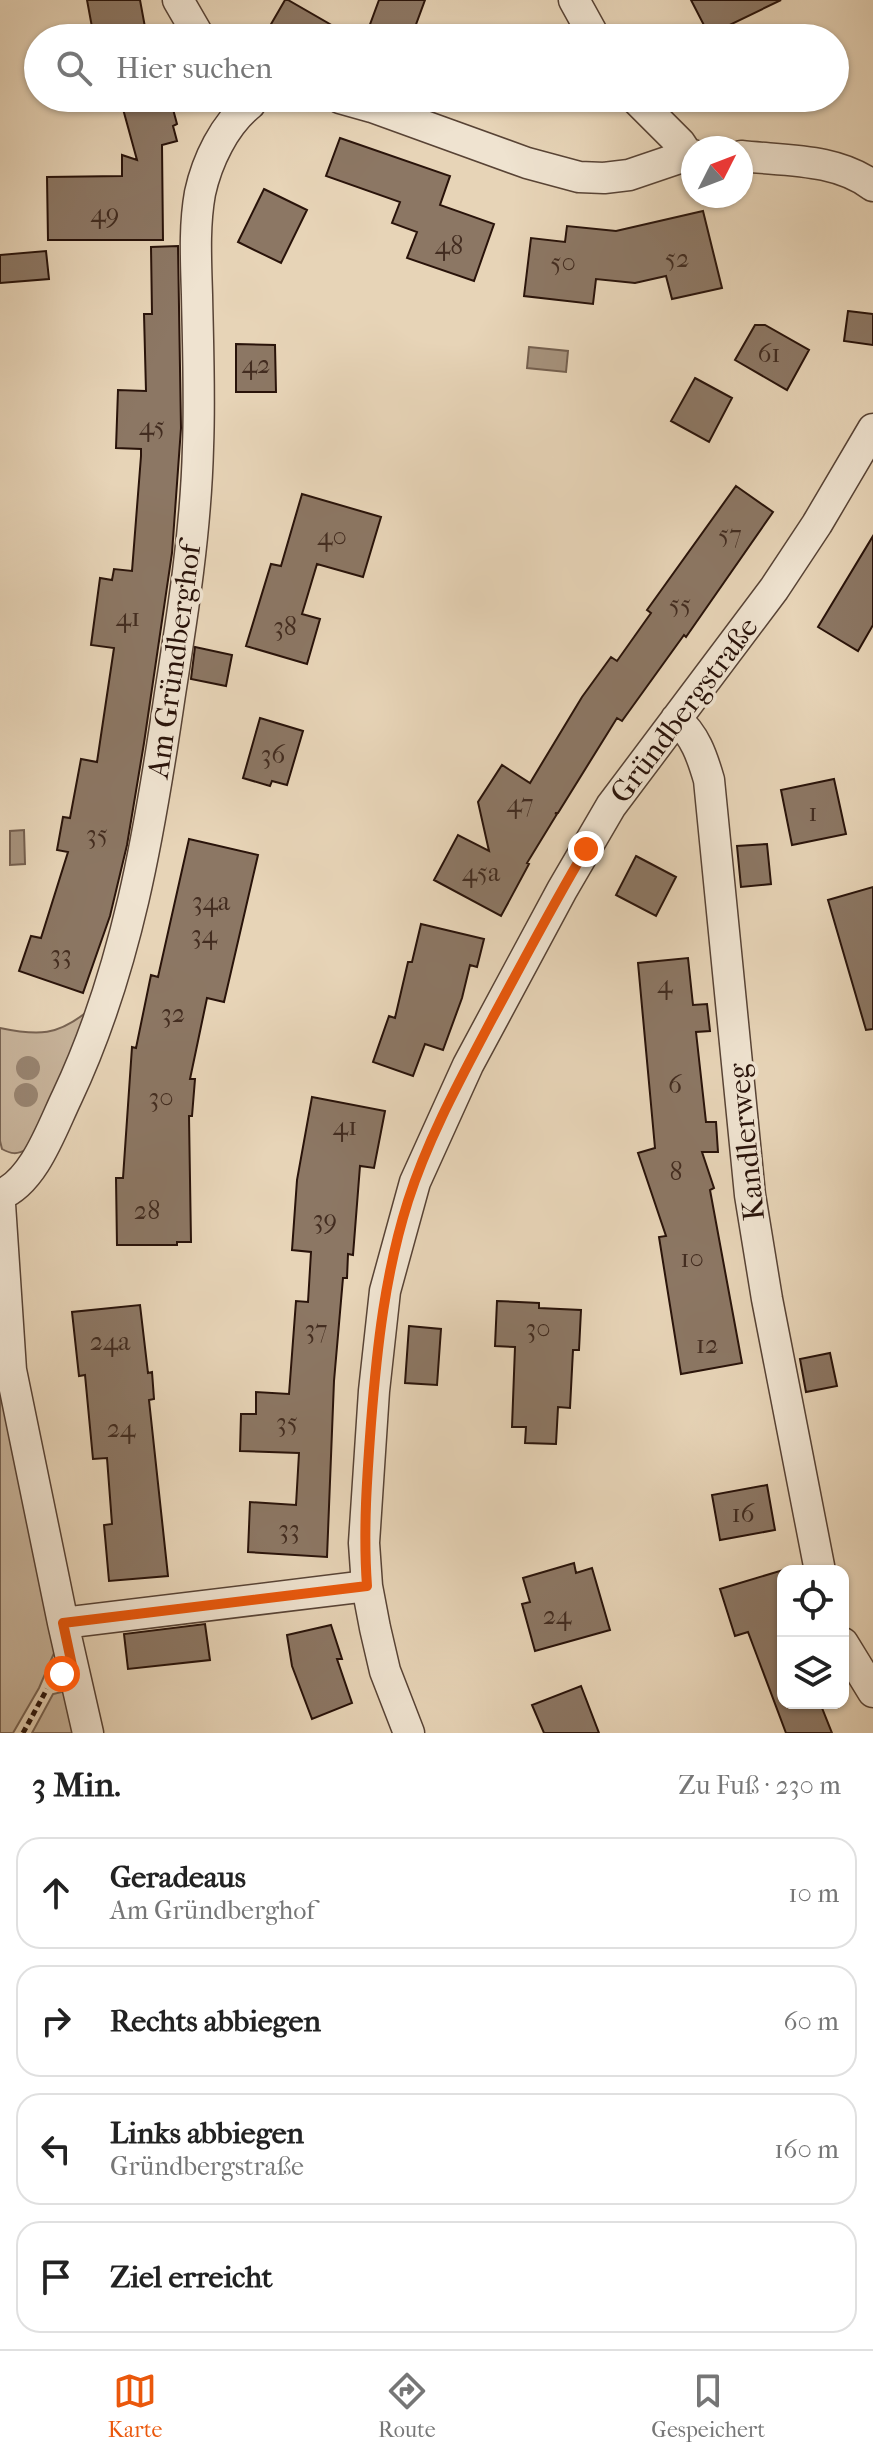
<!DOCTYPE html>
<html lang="de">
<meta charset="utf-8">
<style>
body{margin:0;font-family:"IM FELL French Canon",serif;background:#f2f2f2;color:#222}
.controls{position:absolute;right:24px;bottom:24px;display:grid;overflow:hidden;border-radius:16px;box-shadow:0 2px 6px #0004}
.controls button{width:72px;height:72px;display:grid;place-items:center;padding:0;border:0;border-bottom:2px solid #e0e0e0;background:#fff;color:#222;font:40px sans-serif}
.compass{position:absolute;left:681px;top:136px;width:72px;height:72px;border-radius:50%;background:#fff;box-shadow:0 2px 6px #0004;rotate:48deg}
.stop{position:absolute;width:24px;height:24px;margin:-18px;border:6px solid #ea580c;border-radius:50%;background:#fff}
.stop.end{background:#ea580c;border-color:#fff;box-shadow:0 2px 8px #0008}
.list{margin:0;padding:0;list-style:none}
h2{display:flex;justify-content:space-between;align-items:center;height:104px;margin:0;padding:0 32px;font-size:34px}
h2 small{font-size:26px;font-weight:400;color:#767676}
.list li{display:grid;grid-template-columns:52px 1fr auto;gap:24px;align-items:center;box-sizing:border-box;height:112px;margin:0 16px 16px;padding:0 16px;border:2px solid #e0e0e0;border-radius:24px}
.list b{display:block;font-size:30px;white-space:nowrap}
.list p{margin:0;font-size:26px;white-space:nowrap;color:#767676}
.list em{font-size:26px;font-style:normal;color:#767676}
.icon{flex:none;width:44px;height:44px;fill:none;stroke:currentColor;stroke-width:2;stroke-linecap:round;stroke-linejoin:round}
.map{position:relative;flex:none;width:873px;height:1733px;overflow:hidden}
.search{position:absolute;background:#fff;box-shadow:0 2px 6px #0004;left:24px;right:24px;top:24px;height:88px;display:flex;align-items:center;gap:20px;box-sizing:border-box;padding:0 28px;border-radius:44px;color:#767676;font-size:30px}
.sheet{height:616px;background:#fff}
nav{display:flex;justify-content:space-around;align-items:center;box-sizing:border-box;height:112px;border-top:2px solid #e0e0e0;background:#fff;font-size:22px;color:#767676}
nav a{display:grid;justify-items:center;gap:4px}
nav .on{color:#ea580c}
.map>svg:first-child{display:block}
</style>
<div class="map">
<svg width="873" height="1733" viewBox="0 0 873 1733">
<rect width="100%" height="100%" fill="#e7d4b7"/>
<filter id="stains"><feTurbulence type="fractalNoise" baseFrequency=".0025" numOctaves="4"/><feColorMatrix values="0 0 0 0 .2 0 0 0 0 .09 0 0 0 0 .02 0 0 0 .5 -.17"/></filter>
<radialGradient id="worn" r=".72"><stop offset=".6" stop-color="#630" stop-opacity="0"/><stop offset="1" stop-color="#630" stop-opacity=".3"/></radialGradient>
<path fill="#c7b39a" stroke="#786352" stroke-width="2" d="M 89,1010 L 56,1091 L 27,1149 C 17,1155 11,1154 2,1149 L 0,1141 L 0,1028 C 38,1036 58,1036 89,1010 Z
M 0,1360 L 58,1644 L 39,1688 L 13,1733 L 0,1733 Z
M 66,1691 L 77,1733 L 32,1733 L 53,1694 Z"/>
<path fill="#a6927c" stroke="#745f4e" stroke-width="2" d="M 529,347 L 568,351 L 566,372 L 527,368 Z
M 24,830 L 25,864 L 10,865 L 10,831 Z"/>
<path fill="#8c7764" stroke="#29130a" stroke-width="2" d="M 87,0 L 140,0 L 147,38 L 94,38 Z
M 285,0 L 288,0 L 354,38 L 263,38 Z
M 379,0 L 425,0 L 411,38 L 365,38 Z
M 691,0 L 781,0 L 709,35 Z
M 120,98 L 170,98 L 177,124 L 173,126 L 177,141 L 162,145 L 163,240 L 48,240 L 47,177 L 122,176 L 122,155 L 137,160 Z
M 340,138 L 450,176 L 440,205 L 494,224 L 474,281 L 407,258 L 417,232 L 392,223 L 400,202 L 326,176 Z
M 264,189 L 307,210 L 281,263 L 238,242 Z
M 703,211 L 722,288 L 672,299 L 666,276 L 635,283 L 596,279 L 593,304 L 524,296 L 531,238 L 565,242 L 567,226 L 616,231 Z
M 178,246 L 181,428 L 172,553 L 144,743 L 127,845 L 110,916 L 83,993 L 19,971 L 31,936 L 41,938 L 68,852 L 57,850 L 63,817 L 70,818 L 81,759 L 97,762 L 114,648 L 91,645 L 100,578 L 112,580 L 114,569 L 132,571 L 141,456 L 141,449 L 116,448 L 118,390 L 146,391 L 144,314 L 152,314 L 151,247 Z
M 46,251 L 49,279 L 0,283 L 0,255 Z
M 848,311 L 873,314 L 873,345 L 844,341 Z
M 755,325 L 765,325 L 809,350 L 787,390 L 735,360 Z
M 236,344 L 275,345 L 276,392 L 236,392 Z
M 695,378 L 732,398 L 709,442 L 671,421 Z
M 736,486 L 773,512 L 686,637 L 684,635 L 622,721 L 617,718 L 558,813 L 555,813 L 557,814 L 527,863 L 529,864 L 501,916 L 434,880 L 458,835 L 489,851 L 478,802 L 502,765 L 530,783 L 582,697 L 611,657 L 617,661 L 651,613 L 647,610 Z
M 302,494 L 381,517 L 363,577 L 317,564 L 302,614 L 320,619 L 307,664 L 246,646 L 271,564 L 281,566 Z
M 873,536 L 873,625 L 858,651 L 818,627 Z
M 195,647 L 232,655 L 226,686 L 191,679 Z
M 260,718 L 303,731 L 287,785 L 272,781 L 270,786 L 243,778 Z
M 834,779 L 846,834 L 792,845 L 781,790 Z
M 189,839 L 258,855 L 224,1002 L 207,998 L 190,1079 L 195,1079 L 192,1116 L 189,1116 L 191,1242 L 177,1242 L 177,1245 L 117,1245 L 116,1178 L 123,1178 L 132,1047 L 136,1048 L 151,975 L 158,977 Z
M 767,844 L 771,884 L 741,887 L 737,846 Z
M 636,856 L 676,877 L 656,916 L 616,895 Z
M 873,887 L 873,1029 L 866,1030 L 828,900 Z
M 421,924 L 484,939 L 477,967 L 470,965 L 462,998 L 443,1050 L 425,1044 L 413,1076 L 373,1062 L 389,1016 L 395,1018 L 408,962 L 412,962 Z
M 688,958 L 693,1005 L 707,1004 L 710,1031 L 696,1032 L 706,1122 L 716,1122 L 718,1152 L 702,1152 L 714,1188 L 710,1190 L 742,1363 L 681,1374 L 659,1237 L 666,1236 L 638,1153 L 655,1148 L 638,963 Z
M 312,1097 L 385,1111 L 374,1168 L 360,1166 L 353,1255 L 348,1254 L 347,1278 L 343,1278 L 334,1381 L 327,1557 L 248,1552 L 250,1502 L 296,1505 L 299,1453 L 240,1451 L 241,1414 L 256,1414 L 256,1392 L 289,1394 L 296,1301 L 308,1302 L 311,1252 L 292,1250 L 297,1180 Z
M 497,1301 L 539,1303 L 539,1308 L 581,1310 L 579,1350 L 573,1350 L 570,1408 L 558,1407 L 556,1444 L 525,1443 L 526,1427 L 512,1427 L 515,1347 L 495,1346 Z
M 140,1305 L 148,1373 L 152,1372 L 154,1399 L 149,1400 L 168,1576 L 109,1581 L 104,1525 L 112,1524 L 107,1458 L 93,1459 L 85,1375 L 79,1376 L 72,1312 Z
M 409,1326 L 441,1329 L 437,1385 L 405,1383 Z
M 830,1353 L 837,1386 L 806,1392 L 800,1359 Z
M 767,1485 L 775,1530 L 720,1540 L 712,1495 Z
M 574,1563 L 576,1573 L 592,1568 L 610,1630 L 535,1651 L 522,1604 L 530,1602 L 523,1578 Z
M 783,1570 L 783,1703 L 820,1703 L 832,1733 L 786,1733 L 748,1632 L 735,1636 L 720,1589 Z
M 205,1624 L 210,1660 L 128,1669 L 124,1634 Z
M 331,1625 L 342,1659 L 337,1659 L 352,1703 L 312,1719 L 292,1666 L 287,1635 Z
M 581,1686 L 599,1733 L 544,1733 L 532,1705 Z"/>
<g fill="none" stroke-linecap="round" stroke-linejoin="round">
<defs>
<path id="street" d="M 178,0 L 200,38
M 574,0 L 595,38
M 340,98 L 372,107 L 527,163 L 579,177 L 604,178 L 629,175 L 688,155
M 635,98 L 680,143 L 688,155 L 693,155
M 741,156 C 785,161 836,158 873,186
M 676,719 C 695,735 702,756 709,780 L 750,1195 L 767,1299 L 820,1571
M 0,1195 C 34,1182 52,1128 67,1097 C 127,970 150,831 170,694 C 183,612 196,530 198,447 C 200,397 198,346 197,295 C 196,261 194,226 200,193 C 207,161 224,125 250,104
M 0,1204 L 11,1370 L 63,1623 L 88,1733
M 63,1623 L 367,1586
M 843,1643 L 873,1692
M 409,1733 L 385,1671 L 375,1628 L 367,1586 L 364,1543 L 374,1391 L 385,1291 L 415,1182 L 468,1065 L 562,890 L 611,806 L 774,589 L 817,524 L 873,429"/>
</defs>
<use href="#street" stroke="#584335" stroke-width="33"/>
<path stroke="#29130a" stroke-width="5" stroke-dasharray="6 4" stroke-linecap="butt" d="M 23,1733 L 47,1689"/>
<use href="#street" stroke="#efe3d0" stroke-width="30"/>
</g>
<g fill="#988470">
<circle cx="28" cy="1068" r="12"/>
<circle cx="26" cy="1095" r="12"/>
</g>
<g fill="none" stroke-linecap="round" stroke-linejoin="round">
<path stroke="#ea580c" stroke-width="10" d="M 62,1674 L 73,1670 L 63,1623 L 367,1586 C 363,1531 367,1477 371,1423 C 377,1347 385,1274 408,1201 C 428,1138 461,1078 492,1019 C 523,962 553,904 586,849"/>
</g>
<g text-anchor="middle" stroke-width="7" stroke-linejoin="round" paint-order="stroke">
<g font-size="26" fill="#422c20">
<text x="105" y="222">49</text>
<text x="449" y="254">48</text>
<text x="677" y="267">52</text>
<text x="563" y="271">50</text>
<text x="769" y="362">61</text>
<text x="256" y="373">42</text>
<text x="152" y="435">45</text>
<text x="730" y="543">57</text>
<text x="332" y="545">40</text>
<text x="680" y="613">55</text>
<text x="128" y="626">41</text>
<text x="285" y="635">38</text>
<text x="273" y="763">36</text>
<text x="520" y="812">47</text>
<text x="813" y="821">1</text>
<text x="97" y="843">35</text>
<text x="481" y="881">45a</text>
<text x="211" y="910">34a</text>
<text x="204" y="943">34</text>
<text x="61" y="963">33</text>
<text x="665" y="993">4</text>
<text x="173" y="1022">32</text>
<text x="675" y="1093">6</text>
<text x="161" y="1106">30</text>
<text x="345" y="1135">41</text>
<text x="676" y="1180">8</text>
<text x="147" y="1219">28</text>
<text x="325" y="1228">39</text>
<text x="692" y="1267">10</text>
<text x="538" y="1337">30</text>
<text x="316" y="1338">37</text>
<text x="110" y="1350">24a</text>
<text x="707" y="1353">12</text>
<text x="287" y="1431">35</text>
<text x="121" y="1437">24</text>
<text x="743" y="1522">16</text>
<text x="289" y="1538">33</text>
<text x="557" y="1624">24</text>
</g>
<g font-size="30" fill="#29130a" stroke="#efe3d0">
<text transform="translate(174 661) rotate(-82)" y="10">Am Gründberghof</text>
<text transform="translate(684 710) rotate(-53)" y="10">Gründbergstraße</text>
<text transform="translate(746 1142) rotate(-96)" y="10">Kandlerweg</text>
</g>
</g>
<rect width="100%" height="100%" filter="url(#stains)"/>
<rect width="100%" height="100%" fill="url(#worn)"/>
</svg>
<div class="controls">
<button><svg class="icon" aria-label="locate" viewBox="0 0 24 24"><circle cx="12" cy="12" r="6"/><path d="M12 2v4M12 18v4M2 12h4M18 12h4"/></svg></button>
<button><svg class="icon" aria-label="layers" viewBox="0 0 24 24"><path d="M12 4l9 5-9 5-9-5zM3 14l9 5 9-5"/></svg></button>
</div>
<svg class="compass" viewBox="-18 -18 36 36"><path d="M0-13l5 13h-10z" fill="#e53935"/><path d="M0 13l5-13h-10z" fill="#767676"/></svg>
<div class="stop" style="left:62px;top:1674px"></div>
<div class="stop end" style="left:586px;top:849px"></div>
<div class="search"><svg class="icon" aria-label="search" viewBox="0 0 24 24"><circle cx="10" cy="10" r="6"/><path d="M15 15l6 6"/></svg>Hier suchen</div>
</div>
<section class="sheet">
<h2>3 Min.<small>Zu Fuß · 230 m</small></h2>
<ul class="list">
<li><svg class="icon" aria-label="ahead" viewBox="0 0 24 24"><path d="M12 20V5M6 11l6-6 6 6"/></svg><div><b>Geradeaus</b><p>Am Gründberghof</p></div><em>10 m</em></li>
<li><svg class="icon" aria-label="right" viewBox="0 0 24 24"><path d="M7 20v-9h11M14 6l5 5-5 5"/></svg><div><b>Rechts abbiegen</b></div><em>60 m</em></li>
<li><svg class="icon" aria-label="left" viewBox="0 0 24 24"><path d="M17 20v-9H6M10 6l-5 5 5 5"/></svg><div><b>Links abbiegen</b><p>Gründbergstraße</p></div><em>160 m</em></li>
<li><svg class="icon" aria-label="arrive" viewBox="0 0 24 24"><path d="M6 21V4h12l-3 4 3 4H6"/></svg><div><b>Ziel erreicht</b></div></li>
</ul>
</section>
<nav>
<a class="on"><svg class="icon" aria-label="map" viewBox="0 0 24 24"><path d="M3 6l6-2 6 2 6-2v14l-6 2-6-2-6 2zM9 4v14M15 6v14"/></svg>Karte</a>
<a><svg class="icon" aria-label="directions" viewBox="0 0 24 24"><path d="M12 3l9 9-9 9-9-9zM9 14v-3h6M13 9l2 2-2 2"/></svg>Route</a>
<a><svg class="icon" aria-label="saved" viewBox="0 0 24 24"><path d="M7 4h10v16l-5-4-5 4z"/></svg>Gespeichert</a>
</nav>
